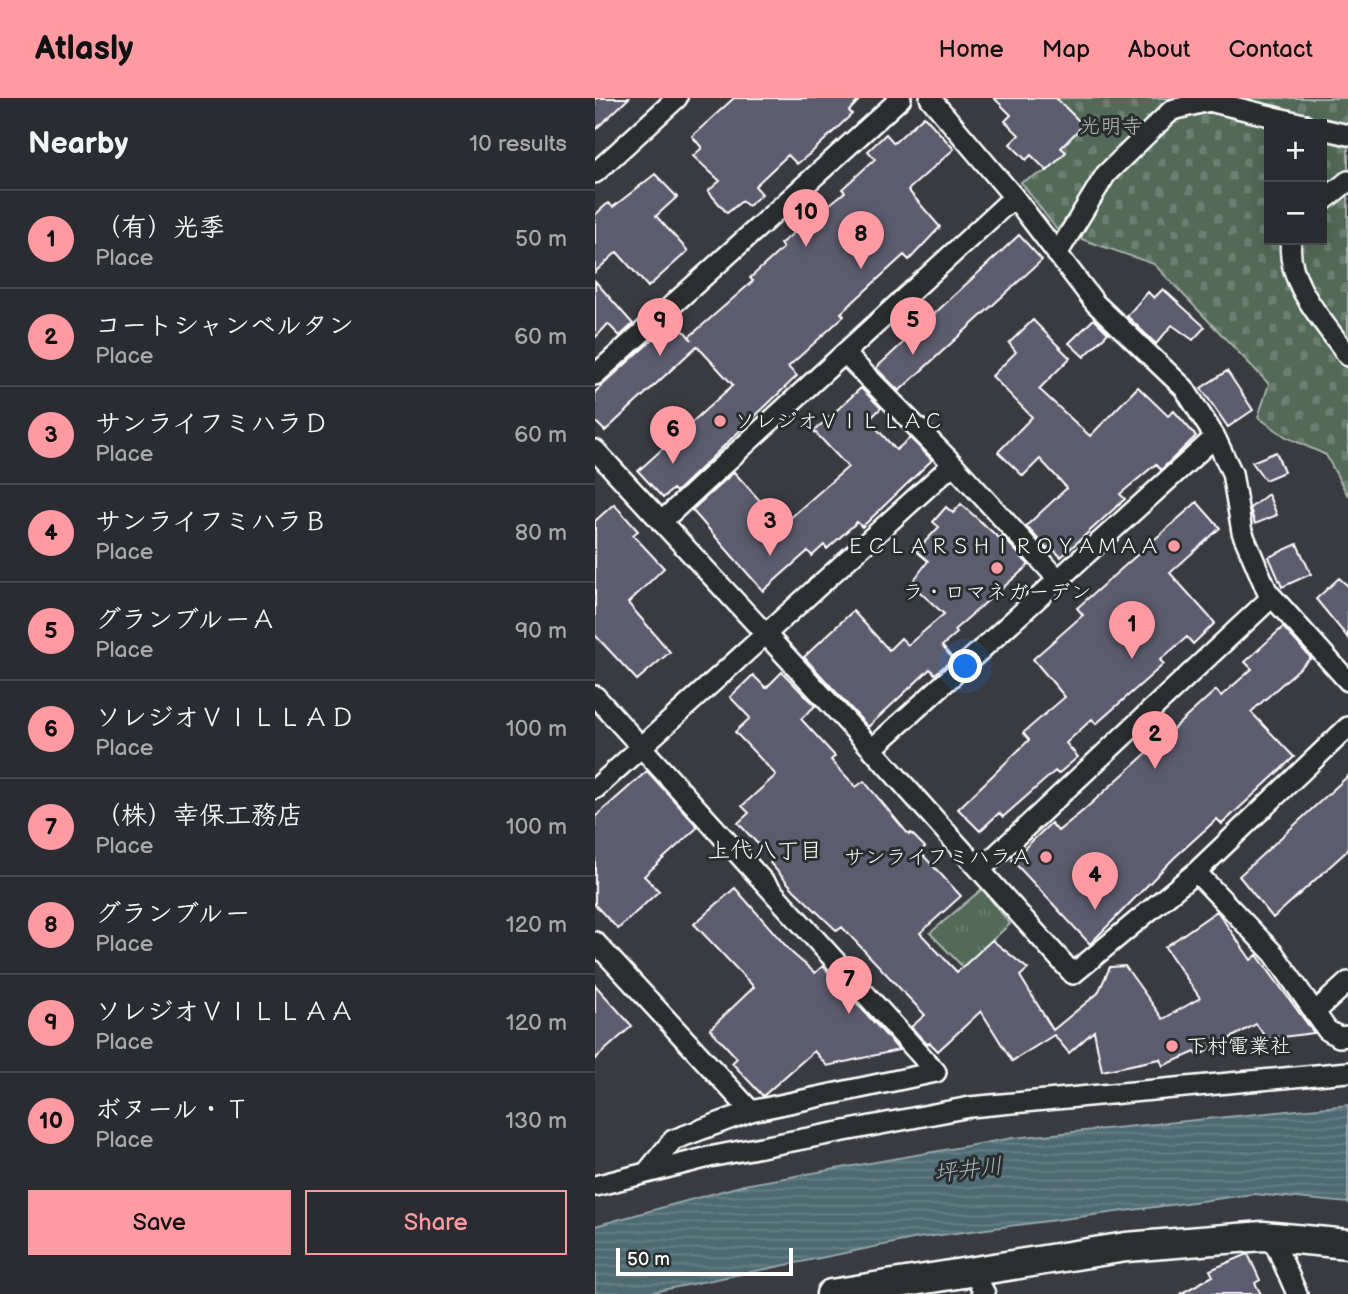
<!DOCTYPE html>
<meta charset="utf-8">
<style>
body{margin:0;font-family:"Balsamiq Sans","Klee One",sans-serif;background:#37383d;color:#f1f3f6}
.controls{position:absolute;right:21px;top:21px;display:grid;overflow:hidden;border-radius:0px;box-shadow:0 7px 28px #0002}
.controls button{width:63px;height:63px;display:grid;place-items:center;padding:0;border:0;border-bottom:2px solid #47484d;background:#2b2c31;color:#f1f3f6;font:35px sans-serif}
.scale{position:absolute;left:21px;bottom:18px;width:177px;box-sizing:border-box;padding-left:7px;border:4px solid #fff;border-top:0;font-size:19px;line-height:24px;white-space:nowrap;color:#fff;-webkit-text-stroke:5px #2a2d2e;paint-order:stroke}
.you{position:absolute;left:371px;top:569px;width:24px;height:24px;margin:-18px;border:5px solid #fff;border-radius:50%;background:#1a73e8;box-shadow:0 0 0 10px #1a73e833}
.badge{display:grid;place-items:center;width:46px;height:46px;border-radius:50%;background:#ff9aa2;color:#111;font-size:23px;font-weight:700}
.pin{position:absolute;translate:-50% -58px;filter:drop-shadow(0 2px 4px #0008)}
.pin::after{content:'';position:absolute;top:37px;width:24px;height:21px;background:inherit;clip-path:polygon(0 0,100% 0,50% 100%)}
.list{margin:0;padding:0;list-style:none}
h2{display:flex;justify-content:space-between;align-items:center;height:91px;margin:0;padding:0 28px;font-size:30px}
h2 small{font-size:23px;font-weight:400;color:#a6a7ab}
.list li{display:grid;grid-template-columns:46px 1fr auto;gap:21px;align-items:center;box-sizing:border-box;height:98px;padding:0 28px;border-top:2px solid #47484d}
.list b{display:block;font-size:26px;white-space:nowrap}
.list p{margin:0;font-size:23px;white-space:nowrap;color:#a6a7ab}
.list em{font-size:23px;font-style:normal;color:#a6a7ab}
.actions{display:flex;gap:14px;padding:21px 28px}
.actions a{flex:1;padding:16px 0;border:2px solid #ff9aa2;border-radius:0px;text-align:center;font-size:24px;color:#ff9aa2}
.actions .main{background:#ff9aa2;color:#111}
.map{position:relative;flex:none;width:753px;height:1196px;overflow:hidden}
header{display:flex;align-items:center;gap:42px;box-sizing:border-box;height:98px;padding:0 35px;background:#ff9aa2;color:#111}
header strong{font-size:33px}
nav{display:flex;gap:38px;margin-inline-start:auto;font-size:24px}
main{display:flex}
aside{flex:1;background:#2b2c31}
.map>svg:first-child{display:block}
</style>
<header>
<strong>Atlasly</strong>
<nav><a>Home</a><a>Map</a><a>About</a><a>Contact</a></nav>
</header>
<main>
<aside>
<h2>Nearby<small>10 results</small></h2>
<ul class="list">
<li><span class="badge">1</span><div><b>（有）光季</b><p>Place</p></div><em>50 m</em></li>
<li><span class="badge">2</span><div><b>コートシャンベルタン</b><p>Place</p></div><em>60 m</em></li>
<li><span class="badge">3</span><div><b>サンライフミハラＤ</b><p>Place</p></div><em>60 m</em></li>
<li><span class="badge">4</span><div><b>サンライフミハラＢ</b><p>Place</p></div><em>80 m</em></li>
<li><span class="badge">5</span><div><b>グランブルーＡ</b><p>Place</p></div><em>90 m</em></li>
<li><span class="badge">6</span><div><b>ソレジオＶＩＬＬＡＤ</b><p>Place</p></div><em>100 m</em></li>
<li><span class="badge">7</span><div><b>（株）幸保工務店</b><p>Place</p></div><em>100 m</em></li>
<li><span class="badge">8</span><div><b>グランブルー</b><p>Place</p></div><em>120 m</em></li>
<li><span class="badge">9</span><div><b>ソレジオＶＩＬＬＡＡ</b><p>Place</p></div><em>120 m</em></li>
<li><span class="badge">10</span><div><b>ボヌール・Ｔ</b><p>Place</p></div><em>130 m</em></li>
</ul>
<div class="actions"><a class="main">Save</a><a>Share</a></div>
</aside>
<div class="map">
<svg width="753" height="1196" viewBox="0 0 753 1196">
<defs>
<pattern id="grass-tufts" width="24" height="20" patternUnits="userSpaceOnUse" patternTransform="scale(1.75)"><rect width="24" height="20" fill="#526a58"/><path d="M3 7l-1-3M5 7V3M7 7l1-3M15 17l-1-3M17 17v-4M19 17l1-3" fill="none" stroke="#6c8071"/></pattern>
<pattern id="cemetery-stones" width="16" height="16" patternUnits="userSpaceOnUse" patternTransform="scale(1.75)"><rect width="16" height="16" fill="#526a58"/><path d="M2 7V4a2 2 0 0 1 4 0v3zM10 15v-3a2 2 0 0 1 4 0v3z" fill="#6c8071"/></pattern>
<pattern id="water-rules" width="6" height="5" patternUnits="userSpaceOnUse" patternTransform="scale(1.75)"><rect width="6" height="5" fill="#4e6a72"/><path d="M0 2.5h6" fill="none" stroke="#698087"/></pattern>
</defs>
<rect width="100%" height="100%" fill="#393b41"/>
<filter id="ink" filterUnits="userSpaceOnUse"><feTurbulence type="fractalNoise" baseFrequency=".0143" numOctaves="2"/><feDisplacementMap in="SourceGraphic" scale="14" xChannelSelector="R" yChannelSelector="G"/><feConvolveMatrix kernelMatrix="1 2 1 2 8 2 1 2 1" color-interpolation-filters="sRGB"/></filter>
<g filter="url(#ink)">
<path fill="url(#grass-tufts)" stroke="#a8b4ac" stroke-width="2" d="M 387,791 L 415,826 L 368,869 L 335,835 Z"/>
<path fill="url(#cemetery-stones)" stroke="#a8b4ac" stroke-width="2" fill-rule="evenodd" d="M 461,0 L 593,0 L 565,13 L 462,132 L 426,84 L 452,73 L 470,55 L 466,50 L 488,27 Z
M 599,0 L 753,0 L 753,398 L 731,357 L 691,339 L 663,319 L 674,286 L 559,166 L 486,141 C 508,79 553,45 599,0 ZM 674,26 L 727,26 L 727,142 L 674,142 Z"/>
<path fill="url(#water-rules)" stroke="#95a6aa" stroke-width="2" d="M 753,1007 L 753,1105 L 659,1096 L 323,1140 L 48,1196 L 0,1196 L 0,1128 L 149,1087 L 418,1040 Z"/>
<path fill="#5d5c6e" stroke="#fff" stroke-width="2" d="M 0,0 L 34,0 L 0,32 Z
M 139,0 L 266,0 L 254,13 L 257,16 L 217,54 L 202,66 L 193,57 L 160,88 L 167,96 L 153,108 L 147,103 L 132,115 L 113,93 L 125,83 L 98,58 L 107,50 L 97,38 Z
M 399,0 L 461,0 L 488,27 L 466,50 L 471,54 L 452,73 L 436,57 L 431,62 L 415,46 L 424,37 L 410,23 L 416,17 Z
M 329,18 L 359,51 L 313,92 L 345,129 L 314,162 L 309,157 L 246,215 L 249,218 L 193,269 L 202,278 L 81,394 L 78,391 L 68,400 L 43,373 L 138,287 L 102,248 L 10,333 L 0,323 L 0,294 L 79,222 L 97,242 L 94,239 L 158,183 L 155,180 L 188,150 L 185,146 L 250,94 L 247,91 L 280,61 L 273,53 L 291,36 L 299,45 Z
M 60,76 L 82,99 L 61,118 L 93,153 L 53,189 L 22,154 L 0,174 L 0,117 L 13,105 L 18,109 Z
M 424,137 L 447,162 L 304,293 L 281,270 Z
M 0,183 L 38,226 L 25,238 L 13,226 L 0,240 Z
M 568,191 L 610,229 L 598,242 L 577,227 L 561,246 L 532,218 L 553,194 L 559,200 Z
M 499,221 L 513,235 L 489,259 L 474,245 Z
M 438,222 L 475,260 L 444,291 L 495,338 L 543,289 L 573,318 L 579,313 L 601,338 L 566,372 L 561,366 L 525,396 L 530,401 L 466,459 L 455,448 L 452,451 L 431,428 L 472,390 L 445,361 L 428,378 L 403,354 L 437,319 L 397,278 L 421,254 L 414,245 Z
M 632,273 L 658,312 L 633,329 L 606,290 Z
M 266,290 L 286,310 L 274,322 L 301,352 L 315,340 L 337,362 L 267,429 L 262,424 L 232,451 L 229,447 L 217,458 L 213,453 L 168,493 L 97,412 L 139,374 L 187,427 L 253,369 L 219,333 Z
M 681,354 L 689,374 L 670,382 L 657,364 Z
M 673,396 L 682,417 L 660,426 L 655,410 Z
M 602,404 L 625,430 L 575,475 L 620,525 L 598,546 L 592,539 L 565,562 L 569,566 L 501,626 L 497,621 L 471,645 L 483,659 L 463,676 L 460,673 L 408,719 L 404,715 L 385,733 L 363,711 L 434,642 L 428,635 L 470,599 L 438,561 L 488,517 L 482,510 Z
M 19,406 L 43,433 L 38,437 L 69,470 L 33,505 L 75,554 L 42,582 L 0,537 L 0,423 Z
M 366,406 L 404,440 L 407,438 L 434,467 L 359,532 L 362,535 L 347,548 L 358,561 L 340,576 L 335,571 L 273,629 L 209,559 L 258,513 L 294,552 L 306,540 L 313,547 L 349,516 L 316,486 L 333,463 L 321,453 L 344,429 L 338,424 L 351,409 L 358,415 Z
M 702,446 L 716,476 L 687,489 L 674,459 Z
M 744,480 L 753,488 L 753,540 L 721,501 Z
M 688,529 L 716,560 L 656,614 L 699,659 L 627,726 L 622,721 L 579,760 L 495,846 L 417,762 L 456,725 L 463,733 L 489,712 L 621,592 L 626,598 L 657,571 L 650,564 Z
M 187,574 L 220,608 L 206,621 L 240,658 L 236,662 L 261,689 L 269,683 L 314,737 L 316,735 L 330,749 L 325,754 L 366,798 L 325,835 L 362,874 L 397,842 L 433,871 L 425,878 L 458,932 L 503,895 L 515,869 L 530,868 L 568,921 L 605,900 L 570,849 L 622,813 L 656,862 L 662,857 L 719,935 L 672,941 L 661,926 L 603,958 L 600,954 L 568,968 L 565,961 L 507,973 L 499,933 L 474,955 L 459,937 L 417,963 L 386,913 L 343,953 L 335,945 L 332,946 L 316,929 L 330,917 L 247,829 L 242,833 L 199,792 L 175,765 L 178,762 L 143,725 L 154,715 L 147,708 L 181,677 L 140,634 L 155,620 L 135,599 L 158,577 L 171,590 Z
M 52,673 L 103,729 L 49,778 L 64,793 L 23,831 L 0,807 L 0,719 Z
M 753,678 L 753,752 L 678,820 L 644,778 Z
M 140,790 L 197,855 L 220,875 L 228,868 L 304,952 L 232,968 L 219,953 L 168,998 L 137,965 L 142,960 L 115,931 L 159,889 L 99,826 Z
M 0,887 L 37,928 L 0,961 Z
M 653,1156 L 665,1182 L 660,1185 L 666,1196 L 585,1196 L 618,1178 L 615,1172 Z"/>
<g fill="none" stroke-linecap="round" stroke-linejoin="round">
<defs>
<path id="street" d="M 335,0 L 419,99 L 500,205 L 589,290 L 620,339 L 637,375 L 647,434 L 672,493 L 753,583
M 727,31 L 753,37
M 0,75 L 82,0
M 727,104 L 753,83
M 696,142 C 690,185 730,224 753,258
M 462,156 L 511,76 L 577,12 L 614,3 L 708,26
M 250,256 L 358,366 L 462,480
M 0,277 L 306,0
M 0,352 L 277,651 L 478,876 L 601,774 L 753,629
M 66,424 L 419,99
M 0,598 L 341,974 L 156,1013 L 0,844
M 277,651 L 620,339
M 0,691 L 358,366
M 385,772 L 677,499
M 601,774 L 679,856 L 732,932 L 744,939 L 753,938
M 719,915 L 753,884
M 51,1075 L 78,1042 L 156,1013
M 0,1088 L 114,1059 L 375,1009 L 753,974
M 677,1139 L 702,1196
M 378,1173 L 390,1196"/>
<path id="secondary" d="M 236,1196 L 531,1149 L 668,1138 L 753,1146"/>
</defs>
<use href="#street" stroke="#fff" stroke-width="24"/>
<use href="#secondary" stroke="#fff" stroke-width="33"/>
<use href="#street" stroke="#2a2d2e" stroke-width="19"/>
<use href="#secondary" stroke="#2a2d2e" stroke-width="28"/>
</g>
</g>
<g fill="#ff9aa2" stroke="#2a2d2e" stroke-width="2.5">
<circle cx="125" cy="323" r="7"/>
<circle cx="579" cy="448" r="7"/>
<circle cx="402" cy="470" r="7"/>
<circle cx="451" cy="759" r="7"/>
<circle cx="577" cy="948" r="7"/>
</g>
<g text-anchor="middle" stroke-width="6" stroke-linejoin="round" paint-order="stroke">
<g font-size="21" fill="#b1bcb4" stroke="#2a2d2e">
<text x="516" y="35">光明寺</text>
</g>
<g font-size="21" fill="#fff" stroke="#2a2d2e" text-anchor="start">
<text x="139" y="330">ソレジオＶＩＬＬＡＣ</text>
<text x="565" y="455" text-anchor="end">ＥＣＬＡＲＳＨＩＲＯＹＡＭＡＡ</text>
<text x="402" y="501" text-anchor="middle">ラ・ロマネガーデン</text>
<text x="437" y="766" text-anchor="end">サンライフミハラＡ</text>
<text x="591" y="955">下村電業社</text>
</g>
<g font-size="23" fill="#fff" stroke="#2a2d2e">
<text x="170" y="760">上代八丁目</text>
</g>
<g font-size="23" font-style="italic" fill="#a6b4b8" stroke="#2a2d2e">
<text transform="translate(373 1071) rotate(-7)" y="8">坪井川</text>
</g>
</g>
</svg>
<div class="controls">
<button>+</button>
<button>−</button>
</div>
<div class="scale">50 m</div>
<div class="you"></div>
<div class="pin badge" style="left:537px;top:561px">1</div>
<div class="pin badge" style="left:560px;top:671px">2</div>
<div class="pin badge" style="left:175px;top:458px">3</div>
<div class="pin badge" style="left:500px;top:812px">4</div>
<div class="pin badge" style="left:318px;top:257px">5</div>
<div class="pin badge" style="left:78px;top:366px">6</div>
<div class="pin badge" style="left:254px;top:916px">7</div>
<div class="pin badge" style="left:266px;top:171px">8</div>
<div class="pin badge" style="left:65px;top:258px">9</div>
<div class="pin badge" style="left:211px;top:149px">10</div>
</div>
</main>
